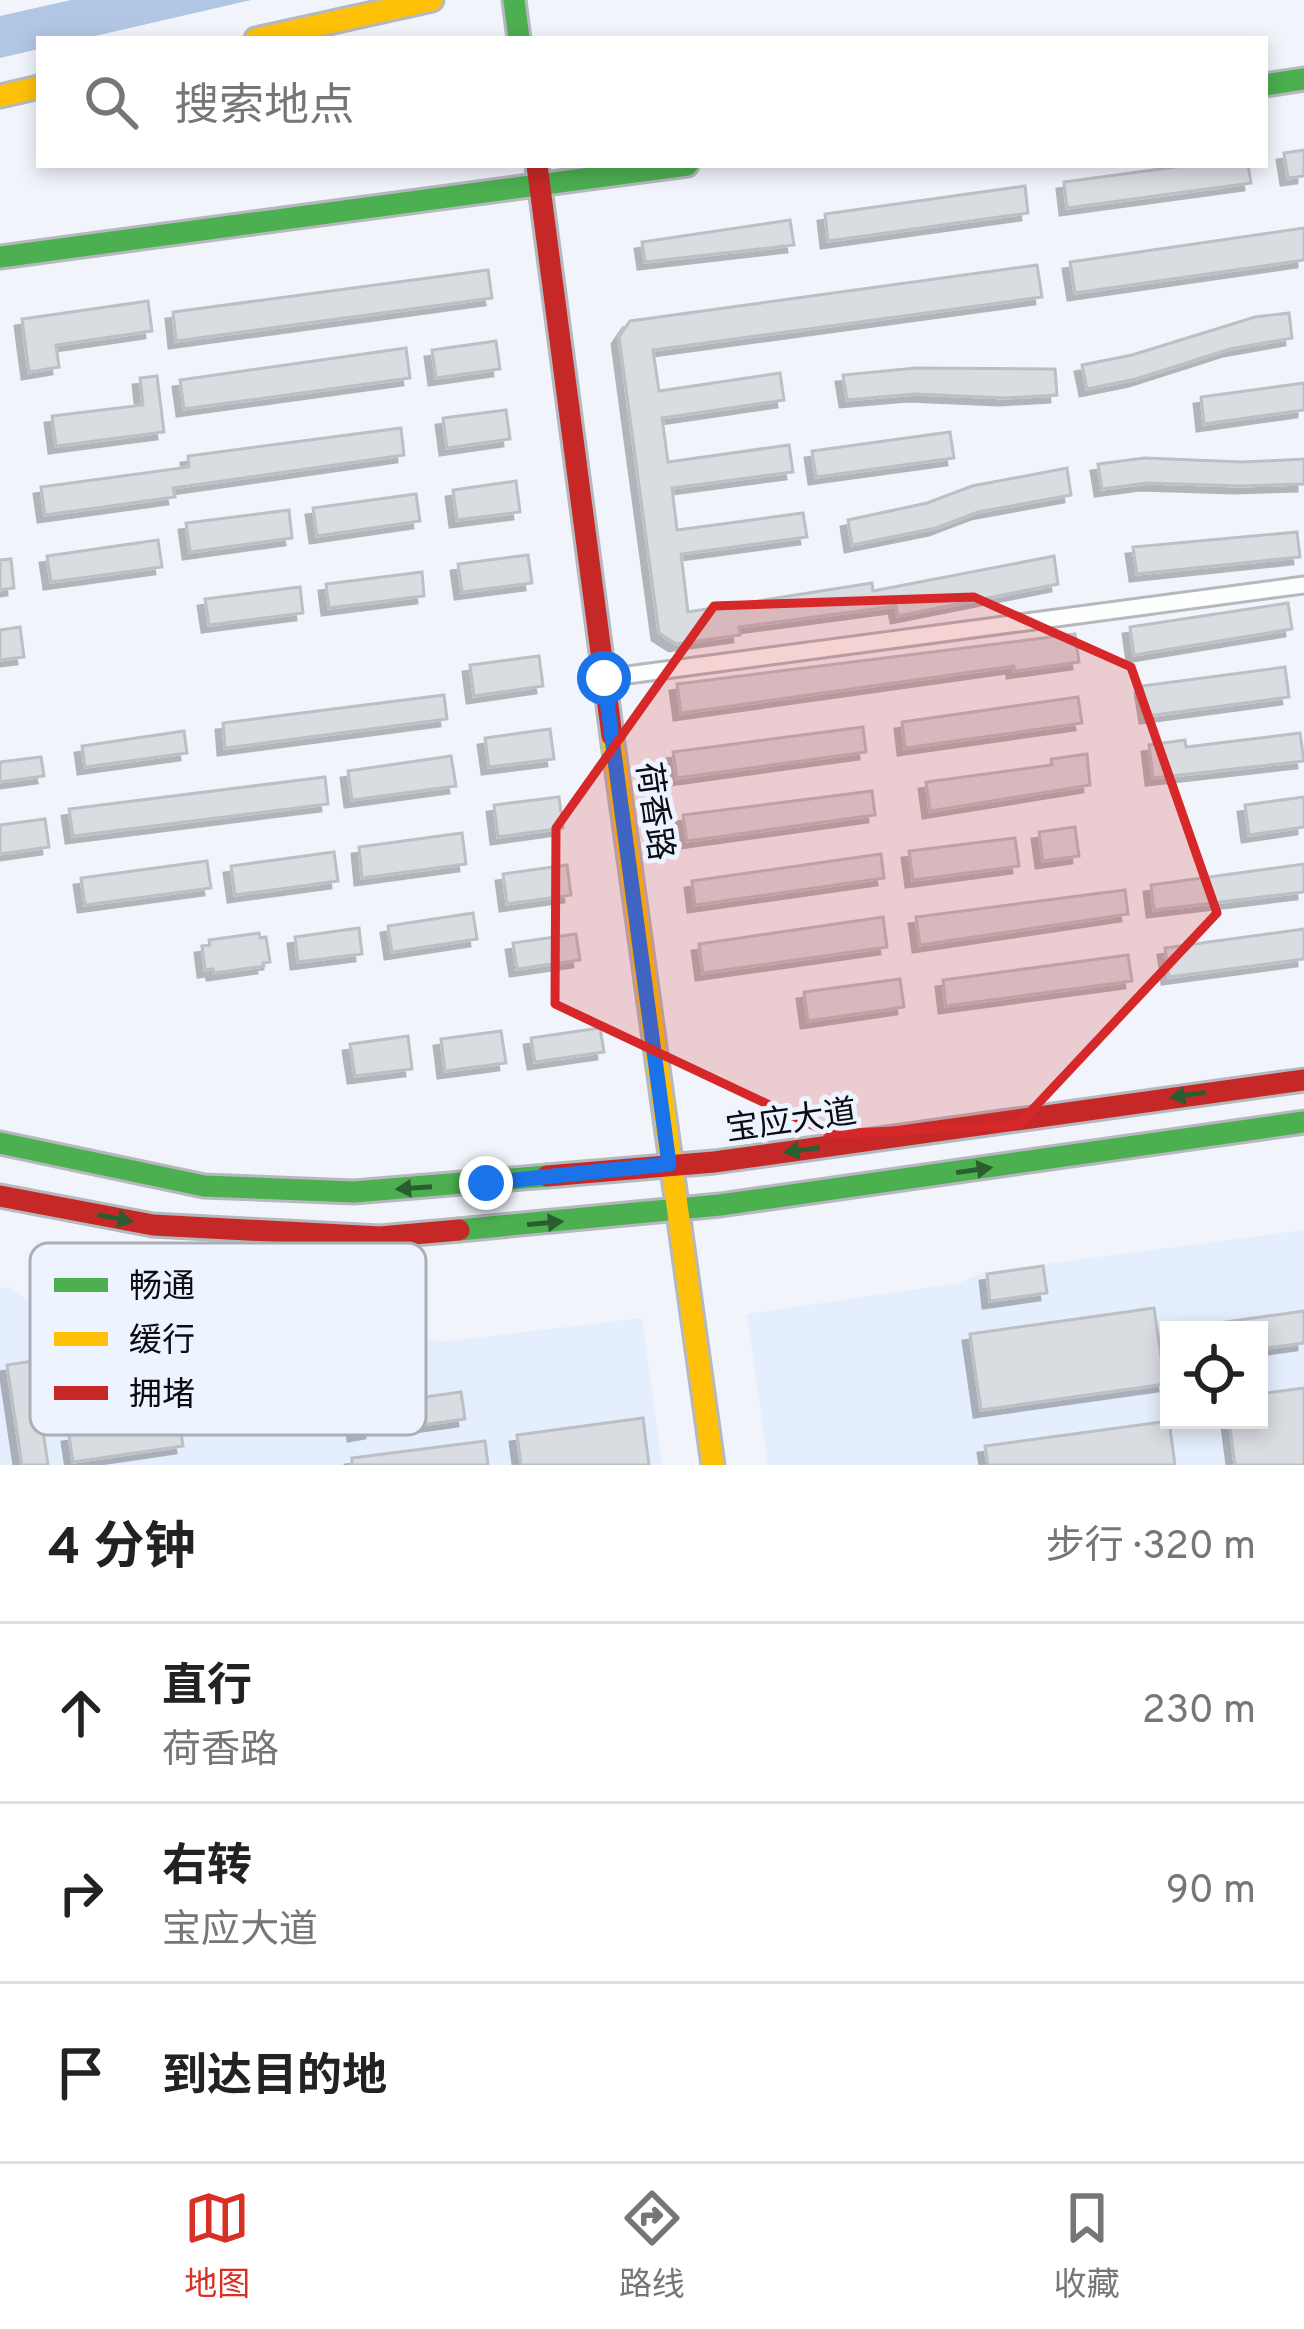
<!DOCTYPE html>
<html lang="zh">
<meta charset="utf-8">
<style>
body{margin:0;font-family:Overpass,"Noto Sans SC",sans-serif;background:#f2f2f2;color:#222}
.controls{position:absolute;right:36px;bottom:36px;display:grid;overflow:hidden;border-radius:0px;box-shadow:0 6px 18px #0003}
.controls button{width:108px;height:108px;display:grid;place-items:center;padding:0;border:0;border-bottom:3px solid #e0e0e0;background:#fff;color:#222;font:60px sans-serif}
.stop{position:absolute;width:36px;height:36px;margin:-27px;border:9px solid #1a73e8;border-radius:50%;background:#fff}
.stop.end{background:#1a73e8;border-color:#fff;box-shadow:0 3px 12px #0008}
.list{margin:0;padding:0;list-style:none}
h2{display:flex;justify-content:space-between;align-items:center;height:156px;margin:0;padding:0 48px;font-size:51px}
h2 small{font-size:39px;font-weight:400;color:#767676}
.list li{display:grid;grid-template-columns:78px 1fr auto;gap:36px;align-items:center;box-sizing:border-box;height:180px;padding:0 48px;border-top:3px solid #e0e0e0}
.list b{display:block;font-size:45px;white-space:nowrap}
.list p{margin:0;font-size:39px;white-space:nowrap;color:#767676}
.list em{font-size:39px;font-style:normal;color:#767676}
.icon{flex:none;width:66px;height:66px;fill:none;stroke:currentColor;stroke-width:2;stroke-linecap:round;stroke-linejoin:round}
.map{position:relative;flex:none;width:1304px;height:1465px;overflow:hidden}
.search{position:absolute;background:#fff;box-shadow:0 6px 18px #0003;left:36px;right:36px;top:36px;height:132px;display:flex;align-items:center;gap:30px;box-sizing:border-box;padding:0 42px;border-radius:0px;color:#767676;font-size:45px}
.sheet{height:696px;background:#fff}
nav{display:flex;justify-content:space-around;align-items:center;box-sizing:border-box;height:168px;border-top:3px solid #e0e0e0;background:#fff;font-size:33px;color:#767676}
nav a{display:grid;justify-items:center;gap:6px}
nav .on{color:#d93025}
.map>svg:first-child{display:block}
</style>
<div class="map">
<svg width="1304" height="1465" viewBox="0 0 1304 1465">
<defs>
<filter id="shadow"><feDropShadow dx="-7" dy="7" stdDeviation="0" flood-color="#0004"/></filter>
</defs>
<rect width="100%" height="100%" fill="#f1f5fb"/>
<path fill="#e5eefc" fill-rule="evenodd" d="M 1304,1230 L 1304,1465 L 768,1465 L 747,1314 L 959,1283 L 984,1272 ZM 1169,1330 L 1259,1330 L 1259,1420 L 1169,1420 Z
M 10,1287 L 39,1307 L 142,1322 L 147,1330 L 219,1342 L 226,1332 L 449,1341 L 642,1318 L 662,1465 L 0,1465 L 0,1288 Z"/>
<path fill="#b1c5e4" d="M 71,0 L 251,0 L 82,39 L 39,39 L 39,49 L 0,58 L 0,16 Z"/>
<path fill="#d9dce1" stroke="#bcc0c5" stroke-width="3" filter="url(#shadow)" d="M 1304,150 L 1304,176 L 1288,178 L 1284,153 Z
M 1190,165 L 1248,165 L 1251,183 L 1067,208 L 1064,182 Z
M 1025,186 L 1028,213 L 828,241 L 825,214 Z
M 790,220 L 794,245 L 645,262 L 642,242 Z
M 1304,228 L 1304,260 L 1075,293 L 1070,262 Z
M 1037,265 L 1042,297 L 653,350 L 659,391 L 780,373 L 784,400 L 662,418 L 668,462 L 789,445 L 793,472 L 672,488 L 677,530 L 803,513 L 807,537 L 681,554 L 688,612 L 872,583 L 873,591 L 1054,556 L 1058,584 L 898,616 L 896,606 L 739,627 L 740,635 L 676,644 L 659,633 L 619,337 L 630,321 Z
M 488,270 L 492,298 L 176,341 L 173,312 Z
M 148,301 L 152,331 L 56,345 L 59,367 L 29,372 L 22,319 Z
M 1289,313 L 1292,338 L 1230,349 L 1136,379 L 1087,389 L 1082,365 L 1132,355 L 1255,317 Z
M 496,341 L 500,369 L 436,378 L 432,350 Z
M 406,348 L 410,378 L 184,409 L 180,380 Z
M 916,368 L 1055,369 L 1057,395 L 1006,398 L 915,394 L 847,400 L 843,375 Z
M 157,376 L 164,432 L 56,446 L 52,416 L 143,405 L 140,378 Z
M 1304,383 L 1304,410 L 1204,424 L 1201,397 Z
M 506,410 L 510,439 L 447,448 L 443,418 Z
M 401,428 L 404,455 L 173,488 L 175,497 L 45,515 L 41,487 L 189,467 L 188,456 Z
M 950,432 L 954,458 L 816,477 L 812,451 Z
M 1144,458 L 1242,462 L 1304,459 L 1304,484 L 1240,486 L 1147,483 L 1102,489 L 1098,464 Z
M 1067,468 L 1071,495 L 978,512 L 936,528 L 852,545 L 848,520 L 927,503 L 972,486 Z
M 516,481 L 520,512 L 457,520 L 453,490 Z
M 416,494 L 420,521 L 317,536 L 313,508 Z
M 289,510 L 292,538 L 190,552 L 186,523 Z
M 1297,532 L 1300,557 L 1137,574 L 1133,547 Z
M 158,540 L 162,567 L 51,582 L 47,556 Z
M 528,555 L 532,583 L 462,592 L 458,564 Z
M 11,559 L 14,588 L 0,590 L 0,560 Z
M 422,572 L 424,596 L 329,608 L 326,584 Z
M 300,587 L 303,613 L 209,625 L 205,599 Z
M 1288,603 L 1292,629 L 1134,655 L 1130,627 Z
M 20,627 L 24,657 L 0,660 L 0,630 Z
M 1075,634 L 1079,662 L 1014,671 L 1014,666 L 681,713 L 677,684 Z
M 539,656 L 543,686 L 474,696 L 470,665 Z
M 1285,667 L 1289,697 L 1147,716 L 1142,686 Z
M 444,695 L 447,719 L 225,748 L 223,723 Z
M 1078,697 L 1082,723 L 905,748 L 902,722 Z
M 863,727 L 866,752 L 677,778 L 673,752 Z
M 550,729 L 554,759 L 489,767 L 485,738 Z
M 184,731 L 187,753 L 85,767 L 82,746 Z
M 1300,733 L 1304,761 L 1153,778 L 1149,745 L 1185,740 L 1186,747 Z
M 1087,754 L 1090,785 L 930,811 L 926,782 L 1052,765 L 1051,759 Z
M 451,756 L 456,786 L 352,800 L 348,771 Z
M 41,757 L 44,776 L 0,782 L 0,762 Z
M 325,777 L 328,804 L 73,836 L 69,809 Z
M 872,791 L 875,815 L 687,841 L 683,815 Z
M 559,797 L 563,828 L 498,837 L 494,805 Z
M 1304,797 L 1304,827 L 1249,835 L 1245,805 Z
M 45,819 L 49,847 L 0,854 L 0,825 Z
M 1075,827 L 1079,856 L 1043,861 L 1039,832 Z
M 462,833 L 466,864 L 362,878 L 359,847 Z
M 1015,838 L 1019,866 L 913,880 L 909,851 Z
M 334,852 L 338,881 L 235,895 L 231,866 Z
M 881,854 L 884,878 L 695,905 L 692,881 Z
M 207,861 L 211,888 L 85,905 L 81,878 Z
M 1304,864 L 1304,892 L 1154,910 L 1151,885 Z
M 567,865 L 571,895 L 507,904 L 503,874 Z
M 1125,890 L 1128,914 L 920,945 L 916,917 Z
M 473,913 L 477,939 L 392,952 L 388,926 Z
M 883,917 L 887,947 L 703,973 L 699,944 Z
M 359,928 L 362,954 L 298,962 L 295,937 Z
M 1304,929 L 1304,959 L 1169,977 L 1165,948 Z
M 259,933 L 260,938 L 266,937 L 270,962 L 263,963 L 264,966 L 214,973 L 213,969 L 205,970 L 202,946 L 210,945 L 209,940 Z
M 576,934 L 580,960 L 517,969 L 513,943 Z
M 1128,955 L 1132,981 L 946,1006 L 943,980 Z
M 900,979 L 904,1007 L 808,1021 L 804,992 Z
M 600,1028 L 604,1052 L 535,1062 L 531,1038 Z
M 501,1031 L 506,1063 L 445,1071 L 441,1039 Z
M 408,1036 L 412,1069 L 355,1076 L 350,1044 Z
M 1043,1266 L 1047,1293 L 990,1301 L 987,1274 Z
M 1154,1308 L 1165,1384 L 981,1410 L 970,1334 Z
M 1304,1311 L 1304,1343 L 1259,1349 L 1259,1330 L 1219,1330 L 1218,1323 Z
M 33,1361 L 48,1465 L 22,1465 L 7,1365 Z
M 1304,1388 L 1304,1465 L 1235,1465 L 1229,1420 L 1259,1420 L 1259,1394 Z
M 461,1392 L 465,1419 L 422,1425 L 421,1417 L 371,1423 L 372,1431 L 355,1434 L 352,1407 Z
M 643,1418 L 649,1465 L 521,1465 L 517,1435 Z
M 179,1420 L 183,1446 L 73,1462 L 69,1435 Z
M 1169,1421 L 1175,1465 L 988,1465 L 985,1446 Z
M 485,1441 L 488,1465 L 352,1465 L 352,1458 Z"/>
<g fill="none" stroke-linecap="round" stroke-linejoin="round">
<defs>
<path id="street" d="M 605,678 L 1304,585"/>
<path id="fast" d="M 514,0 L 519,39
M 1265,85 L 1304,79
M 0,257 L 687,165
M 0,1143 L 204,1186 L 354,1192 L 547,1176
M 459,1230 L 720,1205 L 1304,1122"/>
<path id="slow" d="M 256,39 L 432,0
M 0,96 L 39,87
M 612,736 L 713,1465"/>
<path id="jam" d="M 537,165 L 612,736
M 547,1176 L 714,1162 L 1304,1080
M 0,1196 L 153,1225 L 380,1237 L 459,1230"/>
</defs>
<use href="#street" stroke="#b5b8bd" stroke-width="21"/>
<use href="#fast" stroke="#b5b8bd" stroke-width="27"/>
<use href="#slow" stroke="#b5b8bd" stroke-width="27"/>
<use href="#jam" stroke="#b5b8bd" stroke-width="27"/>
<use href="#street" stroke="#fdfefe" stroke-width="15"/>
<use href="#fast" stroke="#4caf50" stroke-width="21"/>
<use href="#slow" stroke="#ffc107" stroke-width="21"/>
<use href="#jam" stroke="#c62828" stroke-width="21"/>
</g>
<defs><path id="oneway-solid" d="M-6-.8H1V-3.2L6.5 0L1 3.2V.8H-6Z" transform="scale(3)"/></defs>
<g fill="#2a5e30">
<use href="#oneway-solid" transform="translate(1188 1095) rotate(172)"/>
<use href="#oneway-solid" transform="translate(802 1150) rotate(173)"/>
<use href="#oneway-solid" transform="translate(974 1170) rotate(-8)"/>
<use href="#oneway-solid" transform="translate(414 1188) rotate(176)"/>
<use href="#oneway-solid" transform="translate(115 1218) rotate(11)"/>
<use href="#oneway-solid" transform="translate(545 1223) rotate(-5)"/>
</g>
<g fill="none" stroke-linecap="round" stroke-linejoin="round">
<path stroke="#1a73e8" stroke-width="15" d="M 486,1183 L 669,1164 L 604,678"/>
</g>
<path fill="#d62828" fill-opacity="0.2" stroke="#d62828" stroke-width="9" stroke-linejoin="round" d="M 974,597 L 1131,667 L 1217,913 L 1018,1125 L 831,1134 L 555,1004 L 556,828 L 714,606 Z"/>
<g text-anchor="middle" stroke-width="10" stroke-linejoin="round" paint-order="stroke">
<g font-size="33" fill="#090c10" stroke="#edf4ff">
<text transform="translate(656 811) rotate(82)" y="12">荷香路</text>
<text transform="translate(791 1119) rotate(-8)" y="12">宝应大道</text>
</g>
</g>
<rect x="30" y="1243" width="396" height="192" rx="18" fill="#edf4ff" stroke="#a9aeb7" stroke-width="3"/>
<rect x="54" y="1278" width="54" height="14" fill="#4caf50"/>
<rect x="54" y="1332" width="54" height="14" fill="#ffc107"/>
<rect x="54" y="1386" width="54" height="14" fill="#c62828"/>
<g font-size="33" fill="#090c10">
<text x="129" y="1297">畅通</text>
<text x="129" y="1351">缓行</text>
<text x="129" y="1405">拥堵</text>
</g>
</svg>
<div class="controls">
<button><svg class="icon" aria-label="locate" viewBox="0 0 24 24"><circle cx="12" cy="12" r="6"/><path d="M12 2v4M12 18v4M2 12h4M18 12h4"/></svg></button>
</div>
<div class="stop" style="left:604px;top:678px"></div>
<div class="stop end" style="left:486px;top:1183px"></div>
<div class="search"><svg class="icon" aria-label="search" viewBox="0 0 24 24"><circle cx="10" cy="10" r="6"/><path d="M15 15l6 6"/></svg>搜索地点</div>
</div>
<section class="sheet">
<h2>4 分钟<small>步行 · 320 m</small></h2>
<ul class="list">
<li><svg class="icon" aria-label="ahead" viewBox="0 0 24 24"><path d="M12 20V5M6 11l6-6 6 6"/></svg><div><b>直行</b><p>荷香路</p></div><em>230 m</em></li>
<li><svg class="icon" aria-label="right" viewBox="0 0 24 24"><path d="M7 20v-9h11M14 6l5 5-5 5"/></svg><div><b>右转</b><p>宝应大道</p></div><em>90 m</em></li>
<li><svg class="icon" aria-label="arrive" viewBox="0 0 24 24"><path d="M6 21V4h12l-3 4 3 4H6"/></svg><div><b>到达目的地</b></div></li>
</ul>
</section>
<nav>
<a class="on"><svg class="icon" aria-label="map" viewBox="0 0 24 24"><path d="M3 6l6-2 6 2 6-2v14l-6 2-6-2-6 2zM9 4v14M15 6v14"/></svg>地图</a>
<a><svg class="icon" aria-label="directions" viewBox="0 0 24 24"><path d="M12 3l9 9-9 9-9-9zM9 14v-3h6M13 9l2 2-2 2"/></svg>路线</a>
<a><svg class="icon" aria-label="saved" viewBox="0 0 24 24"><path d="M7 4h10v16l-5-4-5 4z"/></svg>收藏</a>
</nav>
